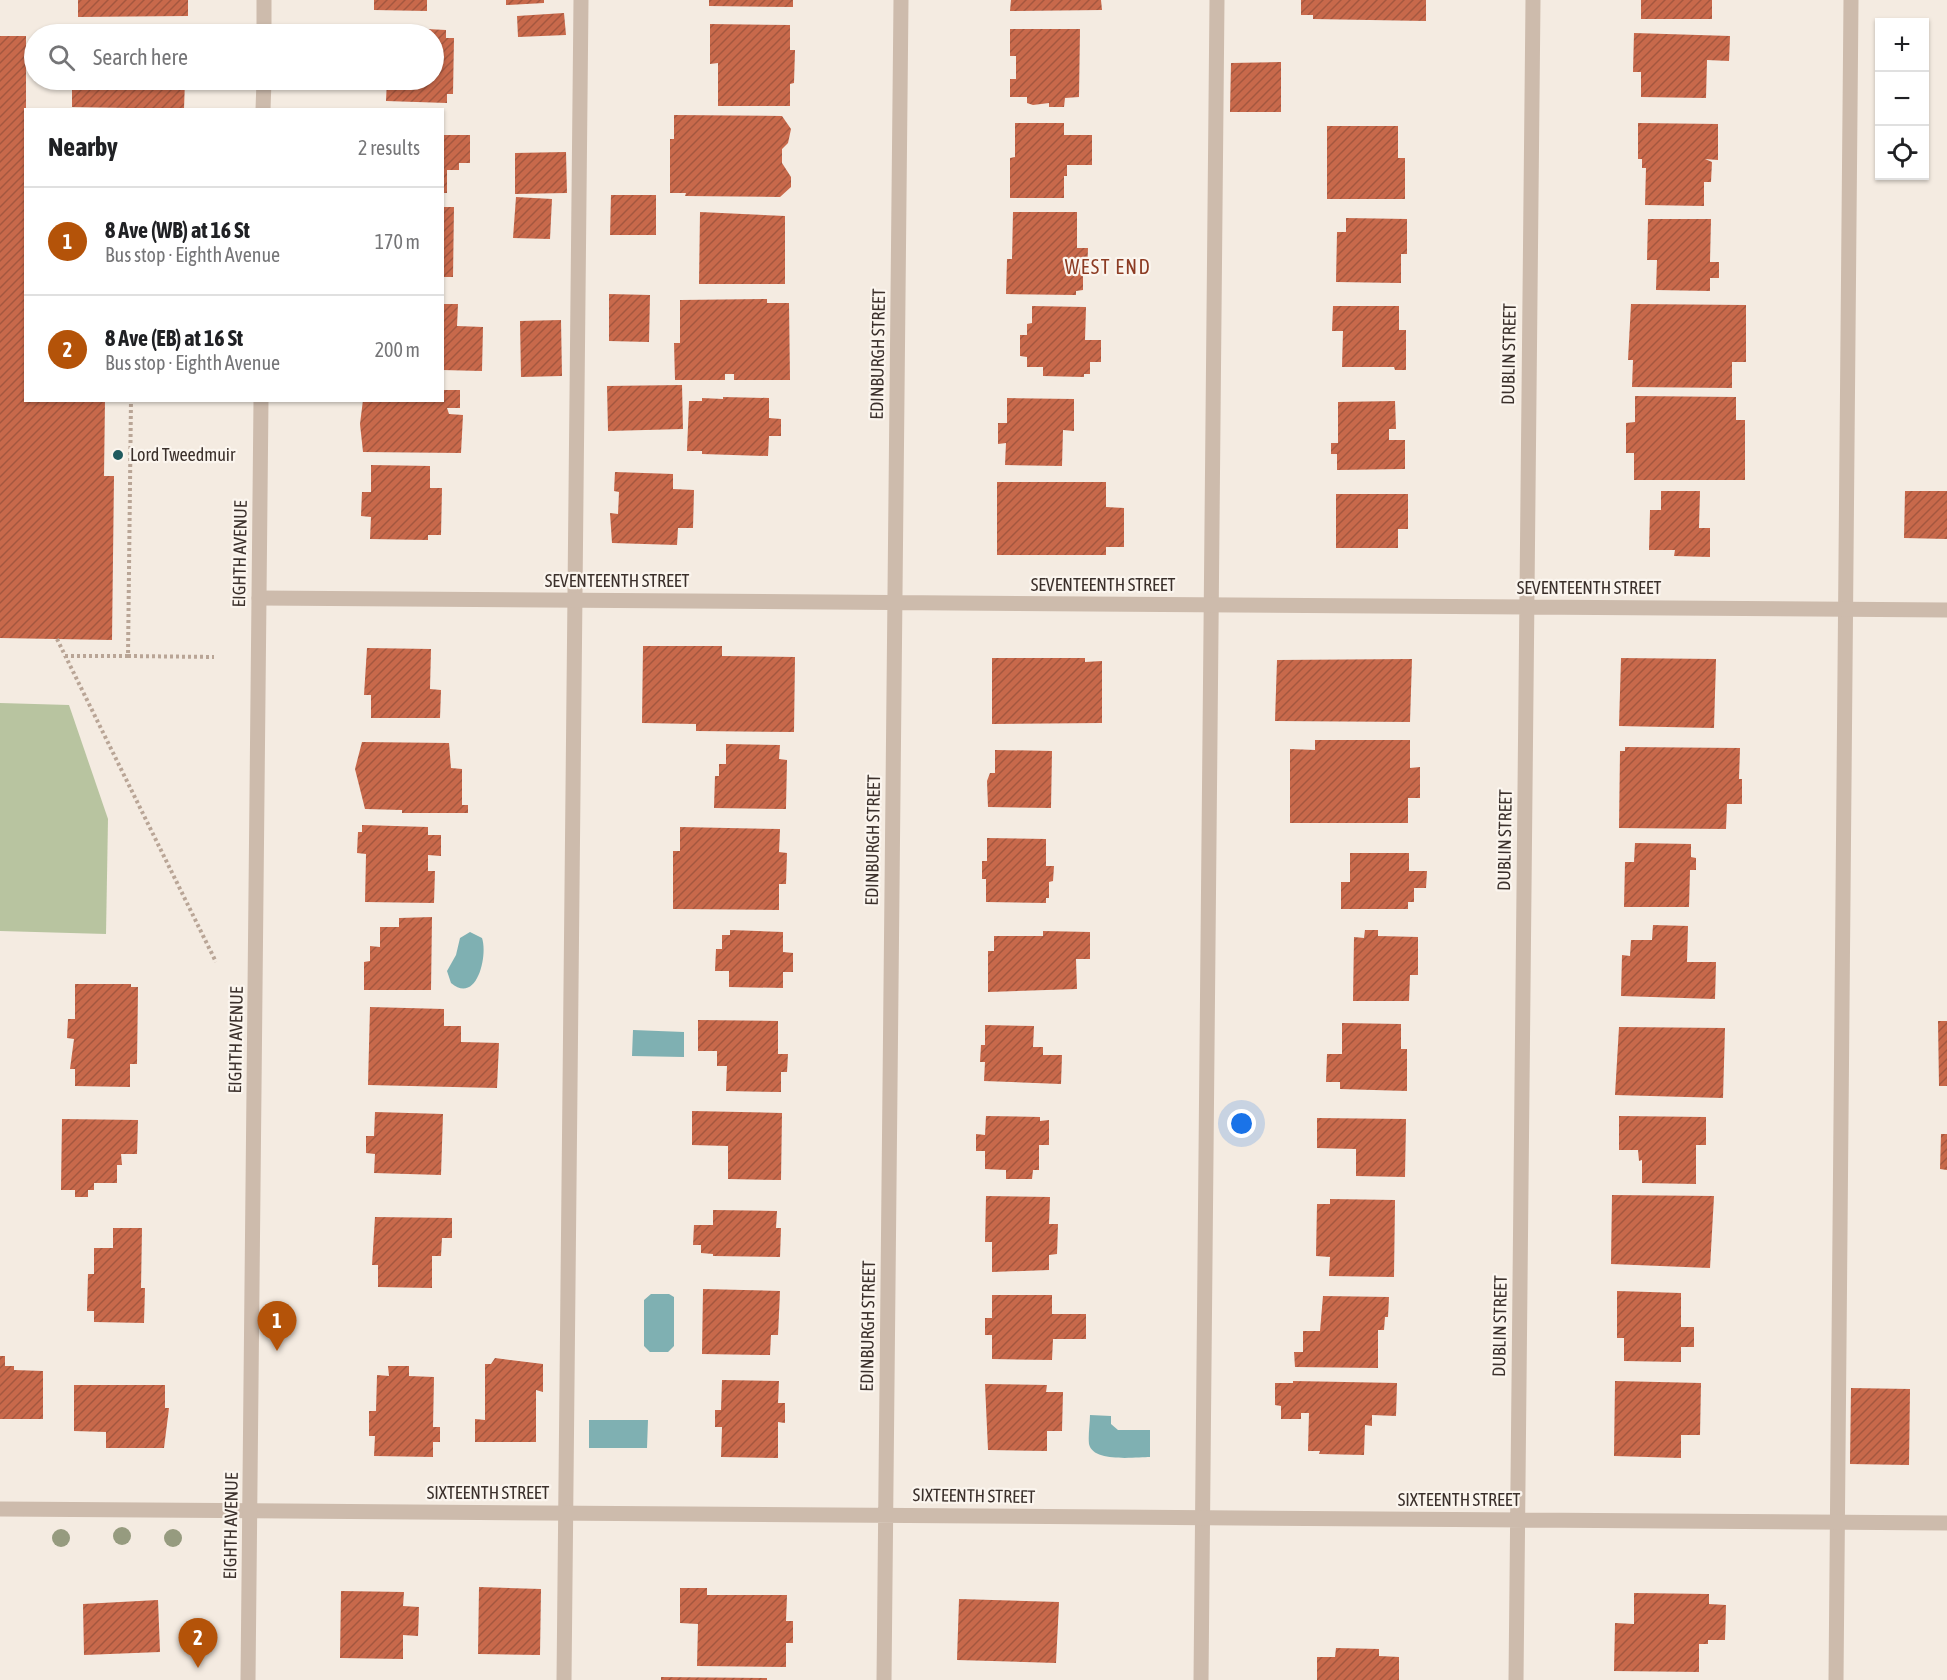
<!DOCTYPE html>
<meta charset="utf-8">
<style>
body{margin:0;font-family:"Asap Condensed",sans-serif;background:#f2f2f2;color:#202124}
.controls{position:absolute;right:18px;top:18px;display:grid;overflow:hidden;border-radius:0px;box-shadow:0 2px 4px #0004}
.controls button{width:54px;height:54px;display:grid;place-items:center;padding:0;border:0;border-bottom:2px solid #e0e0e0;background:#fff;color:#202124;font:30px sans-serif}
.you{position:absolute;left:1242px;top:1124px;width:21px;height:21px;margin:-15px;border:4px solid #fff;border-radius:50%;background:#1a73e8;box-shadow:0 0 0 9px #1a73e833}
.badge{display:grid;place-items:center;width:39px;height:39px;border-radius:50%;background:#b45309;color:#fff;font-size:20px;font-weight:700}
.pin{position:absolute;translate:-50% -50px;filter:drop-shadow(0 2px 3px #0008)}
.pin::after{content:'';position:absolute;top:32px;width:21px;height:18px;background:inherit;clip-path:polygon(0 0,100% 0,50% 100%)}
.list{margin:0;padding:0;list-style:none}
h2{display:flex;justify-content:space-between;align-items:center;height:78px;margin:0;padding:0 24px;font-size:26px}
h2 small{font-size:20px;font-weight:400;color:#757577}
.list li{display:grid;grid-template-columns:39px 1fr auto;gap:18px;align-items:center;box-sizing:border-box;height:108px;padding:0 24px;border-top:2px solid #e0e0e0}
.list b{display:block;font-size:22px;white-space:nowrap}
.list p{margin:0;font-size:20px;white-space:nowrap;color:#757577}
.list em{font-size:20px;font-style:normal;color:#757577}
.icon{flex:none;width:33px;height:33px;fill:none;stroke:currentColor;stroke-width:2;stroke-linecap:round;stroke-linejoin:round}
.map{position:relative;flex:none;width:1947px;height:1680px;overflow:hidden}
.search{position:absolute;background:#fff;box-shadow:0 2px 4px #0004;left:24px;top:24px;width:420px;height:66px;display:flex;align-items:center;gap:15px;box-sizing:border-box;padding:0 21px;border-radius:33px;color:#757577;font-size:22px}
.panel{position:absolute;background:#fff;box-shadow:0 2px 4px #0004;left:24px;top:108px;width:420px;height:294px;border-radius:0px}
.map>svg:first-child{display:block}
</style>
<div class="map">
<svg width="1947" height="1680" viewBox="0 0 1947 1680">
<defs>
<pattern id="building-hatch" width="6" height="6" patternUnits="userSpaceOnUse" patternTransform="scale(1.5)"><rect width="6" height="6" fill="#c8694b"/><path d="M-1 1l2-2M0 6l6-6M5 7l2-2" fill="none" stroke="#a4573f"/></pattern>
</defs>
<rect width="100%" height="100%" fill="#f4ebe1"/>
<path fill="#b8c4a0" d="M 0,703 L 69,705 L 108,819 L 106,934 L 0,931 Z"/>
<path fill="#7fb0b2" d="M 470,932 L 482,938 C 488,955 477,1005 451,983 L 447,971 L 456,955 L 460,938 Z
M 633,1030 L 684,1032 L 684,1057 L 632,1056 Z
M 651,1294 L 669,1294 L 674,1297 L 674,1346 L 668,1352 L 650,1352 L 644,1346 L 644,1300 Z
M 1090,1415 L 1111,1416 L 1111,1424 L 1118,1430 L 1150,1430 L 1150,1457 C 1136,1457 1093,1463 1089,1444 C 1088,1435 1090,1424 1090,1415 Z
M 589,1420 L 648,1420 L 647,1448 L 589,1448 Z"/>
<path fill="url(#building-hatch)" d="M 78,0 L 188,0 L 188,16 L 78,17 Z
M 374,0 L 427,0 L 427,11 L 374,10 Z
M 506,0 L 544,0 L 544,3 L 506,5 Z
M 709,0 L 793,0 L 793,7 L 709,6 Z
M 1011,0 L 1101,0 L 1102,10 L 1010,11 Z
M 1301,0 L 1426,0 L 1426,21 L 1313,19 L 1313,15 L 1301,15 Z
M 1641,0 L 1712,0 L 1712,19 L 1641,19 Z
M 564,13 L 566,35 L 518,37 L 517,16 Z
M 710,24 L 790,25 L 790,50 L 795,50 L 794,83 L 790,84 L 790,106 L 718,106 L 718,63 L 710,64 Z
M 388,27 L 446,30 L 446,38 L 454,38 L 453,94 L 447,94 L 447,103 L 386,101 L 387,80 L 434,80 L 434,34 L 388,34 Z
M 1010,29 L 1080,29 L 1079,97 L 1065,98 L 1064,107 L 1049,107 L 1049,103 L 1033,105 L 1027,103 L 1027,97 L 1010,97 L 1010,79 L 1016,79 L 1016,56 L 1010,56 Z
M 1634,33 L 1730,36 L 1729,61 L 1707,60 L 1706,98 L 1641,97 L 1641,72 L 1633,72 Z
M 0,36 L 26,36 L 26,400 L 105,400 L 104,476 L 114,476 L 112,640 L 0,638 Z
M 1281,62 L 1281,112 L 1230,112 L 1231,63 Z
M 72,80 L 185,80 L 184,109 L 72,107 Z
M 674,115 L 782,116 L 791,129 L 788,143 L 782,149 L 782,163 L 791,177 L 791,187 L 780,197 L 685,196 L 686,193 L 670,193 L 670,139 L 674,139 Z
M 1015,123 L 1064,123 L 1064,135 L 1092,135 L 1092,165 L 1067,165 L 1067,176 L 1064,176 L 1064,198 L 1010,198 L 1010,158 L 1015,157 Z
M 1638,123 L 1718,124 L 1718,160 L 1705,159 L 1712,162 L 1711,182 L 1704,182 L 1704,206 L 1645,205 L 1646,168 L 1642,168 L 1642,159 L 1638,159 Z
M 1327,126 L 1398,126 L 1398,158 L 1405,158 L 1405,199 L 1327,199 Z
M 442,135 L 470,135 L 470,163 L 459,163 L 459,170 L 447,170 L 447,193 L 442,193 Z
M 566,152 L 567,193 L 515,194 L 515,153 Z
M 611,195 L 656,195 L 656,235 L 610,235 Z
M 516,197 L 552,199 L 550,239 L 513,238 Z
M 442,207 L 454,207 L 453,277 L 442,277 Z
M 700,212 L 785,216 L 785,284 L 699,284 Z
M 1013,212 L 1077,212 L 1077,248 L 1088,248 L 1087,275 L 1083,275 L 1083,290 L 1076,291 L 1076,295 L 1006,294 L 1007,259 L 1012,259 Z
M 1346,218 L 1407,219 L 1407,254 L 1401,254 L 1401,283 L 1336,282 L 1337,232 L 1346,232 Z
M 1648,219 L 1711,219 L 1710,262 L 1719,262 L 1719,278 L 1710,278 L 1710,291 L 1656,290 L 1657,260 L 1647,260 Z
M 609,294 L 650,295 L 649,342 L 609,341 Z
M 767,299 L 767,303 L 789,303 L 790,380 L 734,380 L 734,374 L 725,374 L 725,380 L 675,380 L 674,343 L 680,343 L 680,300 Z
M 442,304 L 458,304 L 457,326 L 483,327 L 482,371 L 442,370 Z
M 1631,304 L 1746,305 L 1746,362 L 1732,362 L 1732,388 L 1632,387 L 1633,360 L 1628,360 Z
M 1032,306 L 1086,307 L 1085,340 L 1101,340 L 1101,362 L 1090,362 L 1090,374 L 1084,374 L 1084,377 L 1043,376 L 1043,367 L 1027,367 L 1027,357 L 1020,356 L 1020,335 L 1027,335 L 1027,324 L 1032,323 Z
M 1333,306 L 1399,306 L 1399,330 L 1406,330 L 1406,370 L 1395,370 L 1394,367 L 1342,367 L 1343,331 L 1332,331 Z
M 561,320 L 562,376 L 521,377 L 520,321 Z
M 682,385 L 683,429 L 608,431 L 607,386 Z
M 442,390 L 460,390 L 460,408 L 447,408 L 449,414 L 463,415 L 461,453 L 363,452 L 360,424 L 363,400 L 442,400 Z
M 1635,396 L 1736,397 L 1736,420 L 1745,420 L 1745,480 L 1634,480 L 1634,453 L 1626,453 L 1626,423 L 1635,422 Z
M 723,397 L 769,398 L 769,418 L 781,419 L 781,436 L 769,436 L 768,456 L 702,454 L 702,451 L 687,451 L 689,401 L 702,401 L 702,398 L 723,399 Z
M 1007,398 L 1074,399 L 1074,431 L 1063,430 L 1062,466 L 1005,465 L 1006,443 L 998,444 L 998,423 L 1007,423 Z
M 1395,401 L 1396,429 L 1389,429 L 1389,440 L 1405,440 L 1405,469 L 1337,470 L 1337,454 L 1331,454 L 1331,443 L 1338,443 L 1338,402 Z
M 371,465 L 430,466 L 430,488 L 442,488 L 441,535 L 428,535 L 428,540 L 370,539 L 371,517 L 361,516 L 362,492 L 371,492 Z
M 615,472 L 673,474 L 673,489 L 694,490 L 693,528 L 678,528 L 677,545 L 612,543 L 610,513 L 618,514 L 619,492 L 614,491 Z
M 997,482 L 1106,482 L 1106,507 L 1124,508 L 1124,547 L 1106,547 L 1106,555 L 997,555 Z
M 1661,491 L 1700,491 L 1699,528 L 1710,528 L 1710,557 L 1674,556 L 1675,550 L 1649,550 L 1650,510 L 1661,510 Z
M 1905,491 L 1947,491 L 1947,539 L 1904,538 Z
M 1336,494 L 1408,494 L 1408,529 L 1398,529 L 1398,548 L 1336,548 Z
M 643,646 L 722,646 L 722,656 L 795,657 L 794,732 L 696,731 L 696,724 L 642,723 Z
M 367,648 L 431,649 L 430,689 L 441,690 L 440,718 L 371,718 L 371,695 L 364,695 Z
M 992,658 L 1085,658 L 1085,662 L 1102,661 L 1102,723 L 992,724 Z
M 1621,658 L 1716,659 L 1714,728 L 1619,726 Z
M 1412,659 L 1410,722 L 1275,721 L 1277,660 Z
M 1315,740 L 1410,740 L 1410,768 L 1420,767 L 1420,798 L 1408,798 L 1408,823 L 1290,823 L 1290,749 L 1315,750 Z
M 362,742 L 449,743 L 451,768 L 462,769 L 462,805 L 468,805 L 468,813 L 402,813 L 402,810 L 365,809 L 355,769 Z
M 726,744 L 780,745 L 779,759 L 787,760 L 786,809 L 714,808 L 715,776 L 719,776 L 719,764 L 726,764 Z
M 1625,747 L 1740,748 L 1739,779 L 1742,779 L 1742,804 L 1727,804 L 1726,829 L 1619,828 L 1620,751 L 1625,751 Z
M 995,750 L 1052,751 L 1051,808 L 988,807 L 987,781 L 990,773 L 995,773 Z
M 362,825 L 428,827 L 428,835 L 441,835 L 441,856 L 428,855 L 428,871 L 435,871 L 434,903 L 365,902 L 366,854 L 357,853 L 358,832 L 362,832 Z
M 680,827 L 780,829 L 779,852 L 787,853 L 786,884 L 779,884 L 779,910 L 673,909 L 673,851 L 680,851 Z
M 987,838 L 1046,839 L 1046,866 L 1054,866 L 1053,881 L 1049,882 L 1049,898 L 1046,898 L 1046,903 L 986,902 L 986,879 L 982,879 L 982,861 L 987,861 Z
M 1635,843 L 1691,844 L 1691,857 L 1696,858 L 1696,870 L 1690,870 L 1689,907 L 1624,907 L 1625,862 L 1634,862 Z
M 1350,853 L 1409,853 L 1409,871 L 1427,871 L 1426,888 L 1414,888 L 1414,902 L 1408,902 L 1408,909 L 1341,909 L 1341,882 L 1350,882 Z
M 432,917 L 431,990 L 364,990 L 364,962 L 370,961 L 370,946 L 380,947 L 380,927 L 399,927 L 399,918 Z
M 1653,925 L 1688,926 L 1687,962 L 1716,962 L 1715,999 L 1621,996 L 1622,955 L 1630,956 L 1631,940 L 1652,940 Z
M 730,930 L 783,932 L 783,952 L 793,953 L 793,972 L 783,972 L 783,988 L 729,987 L 729,971 L 715,971 L 716,949 L 722,949 L 722,935 L 730,935 Z
M 1365,930 L 1378,930 L 1378,936 L 1418,937 L 1418,975 L 1410,975 L 1409,1001 L 1353,1001 L 1354,937 L 1364,938 Z
M 1043,931 L 1090,932 L 1090,959 L 1076,959 L 1077,989 L 988,992 L 988,951 L 994,951 L 994,936 L 1043,936 Z
M 75,984 L 131,984 L 131,987 L 138,987 L 137,1064 L 130,1064 L 130,1087 L 75,1086 L 75,1069 L 70,1069 L 74,1039 L 67,1038 L 68,1019 L 75,1019 Z
M 370,1007 L 444,1009 L 444,1026 L 461,1026 L 461,1042 L 499,1043 L 497,1088 L 368,1085 Z
M 698,1020 L 778,1021 L 778,1054 L 788,1054 L 787,1072 L 781,1072 L 781,1092 L 726,1091 L 727,1066 L 717,1066 L 717,1051 L 698,1051 Z
M 1938,1021 L 1947,1021 L 1947,1086 L 1939,1086 Z
M 1342,1023 L 1401,1024 L 1401,1049 L 1407,1049 L 1407,1091 L 1340,1089 L 1340,1082 L 1326,1082 L 1327,1054 L 1342,1054 Z
M 985,1025 L 1034,1026 L 1033,1047 L 1043,1047 L 1043,1055 L 1062,1055 L 1061,1084 L 984,1081 L 985,1062 L 980,1062 L 981,1045 L 985,1045 Z
M 1619,1027 L 1725,1028 L 1723,1098 L 1615,1095 Z
M 692,1111 L 782,1113 L 781,1180 L 728,1179 L 728,1146 L 692,1145 Z
M 375,1112 L 443,1114 L 441,1175 L 374,1173 L 375,1154 L 366,1153 L 366,1136 L 374,1136 Z
M 986,1116 L 1040,1117 L 1040,1121 L 1049,1120 L 1049,1145 L 1039,1145 L 1039,1170 L 1033,1170 L 1032,1179 L 1006,1179 L 1006,1170 L 985,1169 L 985,1151 L 976,1151 L 976,1134 L 985,1135 Z
M 1619,1116 L 1706,1117 L 1706,1145 L 1696,1145 L 1696,1184 L 1642,1183 L 1642,1160 L 1639,1161 L 1638,1150 L 1619,1150 Z
M 1317,1118 L 1406,1119 L 1405,1177 L 1356,1176 L 1356,1149 L 1317,1148 Z
M 62,1119 L 138,1120 L 137,1154 L 121,1154 L 122,1165 L 117,1165 L 117,1183 L 94,1183 L 94,1190 L 88,1190 L 88,1197 L 75,1197 L 75,1190 L 61,1190 Z
M 1941,1134 L 1947,1134 L 1947,1170 L 1940,1169 Z
M 1612,1195 L 1714,1196 L 1710,1268 L 1611,1264 Z
M 986,1196 L 1050,1197 L 1049,1224 L 1058,1224 L 1057,1254 L 1049,1255 L 1049,1270 L 992,1272 L 992,1242 L 985,1242 Z
M 1330,1199 L 1395,1200 L 1394,1277 L 1329,1276 L 1330,1257 L 1316,1256 L 1317,1204 L 1330,1204 Z
M 713,1210 L 777,1211 L 776,1228 L 781,1228 L 780,1257 L 713,1256 L 713,1254 L 701,1253 L 701,1245 L 693,1245 L 694,1225 L 713,1225 Z
M 375,1217 L 452,1218 L 452,1238 L 442,1238 L 441,1256 L 432,1256 L 432,1288 L 378,1287 L 378,1265 L 372,1265 Z
M 113,1228 L 142,1228 L 141,1288 L 145,1288 L 144,1323 L 94,1322 L 94,1311 L 87,1311 L 88,1274 L 94,1274 L 94,1248 L 113,1248 Z
M 703,1289 L 780,1291 L 778,1335 L 771,1335 L 770,1355 L 702,1354 Z
M 1617,1291 L 1681,1293 L 1681,1327 L 1694,1327 L 1694,1347 L 1681,1347 L 1681,1362 L 1624,1361 L 1624,1338 L 1617,1338 Z
M 992,1295 L 1052,1295 L 1052,1314 L 1086,1314 L 1086,1339 L 1053,1339 L 1052,1360 L 992,1359 L 992,1335 L 985,1335 L 985,1318 L 992,1318 Z
M 1323,1296 L 1389,1297 L 1388,1317 L 1385,1317 L 1384,1330 L 1378,1330 L 1378,1368 L 1295,1367 L 1294,1352 L 1303,1352 L 1303,1331 L 1320,1331 Z
M 0,1356 L 5,1356 L 5,1366 L 14,1366 L 14,1370 L 43,1371 L 43,1419 L 0,1419 Z
M 495,1358 L 543,1364 L 543,1392 L 536,1390 L 536,1442 L 475,1442 L 475,1419 L 485,1420 L 485,1364 L 491,1364 Z
M 388,1366 L 409,1366 L 409,1376 L 434,1377 L 433,1427 L 440,1427 L 440,1442 L 433,1442 L 433,1457 L 374,1456 L 375,1436 L 369,1436 L 369,1411 L 376,1411 L 377,1375 L 389,1376 Z
M 722,1380 L 779,1381 L 778,1403 L 785,1403 L 785,1423 L 778,1422 L 778,1458 L 721,1457 L 722,1427 L 715,1427 L 715,1410 L 721,1410 Z
M 1293,1381 L 1397,1383 L 1396,1416 L 1372,1415 L 1372,1426 L 1365,1425 L 1364,1455 L 1319,1454 L 1320,1451 L 1308,1451 L 1309,1413 L 1301,1413 L 1301,1419 L 1281,1419 L 1281,1406 L 1275,1405 L 1275,1383 L 1293,1383 Z
M 1615,1381 L 1701,1383 L 1700,1435 L 1681,1435 L 1681,1458 L 1614,1456 Z
M 985,1384 L 1047,1385 L 1046,1392 L 1063,1392 L 1062,1431 L 1047,1431 L 1047,1451 L 988,1450 Z
M 74,1385 L 165,1385 L 165,1408 L 169,1408 L 164,1448 L 106,1448 L 106,1432 L 74,1431 Z
M 1851,1388 L 1910,1389 L 1909,1465 L 1850,1464 Z
M 479,1587 L 541,1589 L 540,1655 L 478,1654 Z
M 680,1588 L 707,1588 L 707,1595 L 787,1595 L 786,1621 L 793,1621 L 793,1643 L 786,1643 L 786,1667 L 697,1666 L 698,1624 L 680,1623 Z
M 341,1591 L 404,1592 L 403,1606 L 419,1607 L 418,1636 L 403,1635 L 403,1659 L 340,1658 Z
M 1634,1593 L 1709,1594 L 1709,1604 L 1726,1605 L 1725,1640 L 1708,1640 L 1708,1644 L 1699,1644 L 1699,1672 L 1614,1671 L 1615,1623 L 1634,1624 Z
M 959,1599 L 1059,1602 L 1056,1663 L 957,1660 Z
M 158,1600 L 160,1652 L 84,1655 L 83,1604 Z
M 1336,1648 L 1379,1649 L 1379,1656 L 1399,1657 L 1399,1680 L 1317,1680 L 1317,1657 L 1335,1657 Z
M 661,1677 L 767,1678 L 767,1680 L 661,1680 Z"/>
<g fill="none" stroke-linecap="round" stroke-linejoin="round">
<path stroke="#b9a596" stroke-width="4" stroke-dasharray="3 3" stroke-linecap="butt" d="M 57,639 L 216,962
M 65,656 L 128,656 L 131,400
M 128,656 L 214,657"/>
<path stroke="#cdbbac" stroke-width="15" d="M 564,1680 L 581,0
M 1201,1680 L 1217,0
M 1836,1680 L 1851,0"/>
<path stroke="#cdbbac" stroke-width="15" d="M 259,598 L 1947,610
M 0,1509 L 1947,1523
M 884,1680 L 901,0
M 1516,1680 L 1533,0"/>
<path stroke="#cdbbac" stroke-width="15" d="M 264,34 L 264,0
M 263,110 L 264,80
M 248,1680 L 261,400"/>
</g>
<g fill="#969b7f">
<circle cx="122" cy="1536" r="9"/>
<circle cx="61" cy="1538" r="9"/>
<circle cx="173" cy="1538" r="9"/>
</g>
<circle fill="#1f5a5e" stroke="#fbf5ee" stroke-width="2" cx="118" cy="455" r="6"/>
<g text-anchor="middle" stroke-width="4.5" stroke-linejoin="round" paint-order="stroke">
<g font-size="18" fill="#3b302b" stroke="#fbf5ee">
<text transform="translate(878 354) rotate(-89)" y="6">EDINBURGH STREET</text>
<text transform="translate(1509 354) rotate(-89)" y="6">DUBLIN STREET</text>
<text transform="translate(240 554) rotate(-89)" y="6">EIGHTH AVENUE</text>
<text x="617" y="587">SEVENTEENTH STREET</text>
<text x="1103" y="591">SEVENTEENTH STREET</text>
<text x="1589" y="594">SEVENTEENTH STREET</text>
<text transform="translate(873 840) rotate(-89)" y="6">EDINBURGH STREET</text>
<text transform="translate(1505 840) rotate(-89)" y="6">DUBLIN STREET</text>
<text transform="translate(236 1040) rotate(-89)" y="6">EIGHTH AVENUE</text>
<text transform="translate(868 1326) rotate(-89)" y="6">EDINBURGH STREET</text>
<text transform="translate(1500 1326) rotate(-89)" y="6">DUBLIN STREET</text>
<text x="488" y="1499">SIXTEENTH STREET</text>
<text transform="translate(974 1496) rotate(1)" y="6">SIXTEENTH STREET</text>
<text x="1459" y="1506">SIXTEENTH STREET</text>
<text transform="translate(231 1526) rotate(-89)" y="6">EIGHTH AVENUE</text>
</g>
<g font-size="18" fill="#3b302b" stroke="#fbf5ee" text-anchor="start">
<text x="130" y="461">Lord Tweedmuir</text>
</g>
<g font-size="20" letter-spacing="1.5" fill="#8c3b22" stroke="#fbf5ee">
<text x="1108" y="274">WEST END</text>
</g>
</g>
</svg>
<div class="controls">
<button>+</button>
<button>−</button>
<button><svg class="icon" aria-label="locate" viewBox="0 0 24 24"><circle cx="12" cy="12" r="6"/><path d="M12 2v4M12 18v4M2 12h4M18 12h4"/></svg></button>
</div>
<div class="you"></div>
<div class="pin badge" style="left:277px;top:1351px">1</div>
<div class="pin badge" style="left:198px;top:1668px">2</div>
<div class="search"><svg class="icon" aria-label="search" viewBox="0 0 24 24"><circle cx="10" cy="10" r="6"/><path d="M15 15l6 6"/></svg>Search here</div>
<section class="panel">
<h2>Nearby<small>2 results</small></h2>
<ul class="list">
<li><span class="badge">1</span><div><b>8 Ave (WB) at 16 St</b><p>Bus stop · Eighth Avenue</p></div><em>170 m</em></li>
<li><span class="badge">2</span><div><b>8 Ave (EB) at 16 St</b><p>Bus stop · Eighth Avenue</p></div><em>200 m</em></li>
</ul>
</section>
</div>
